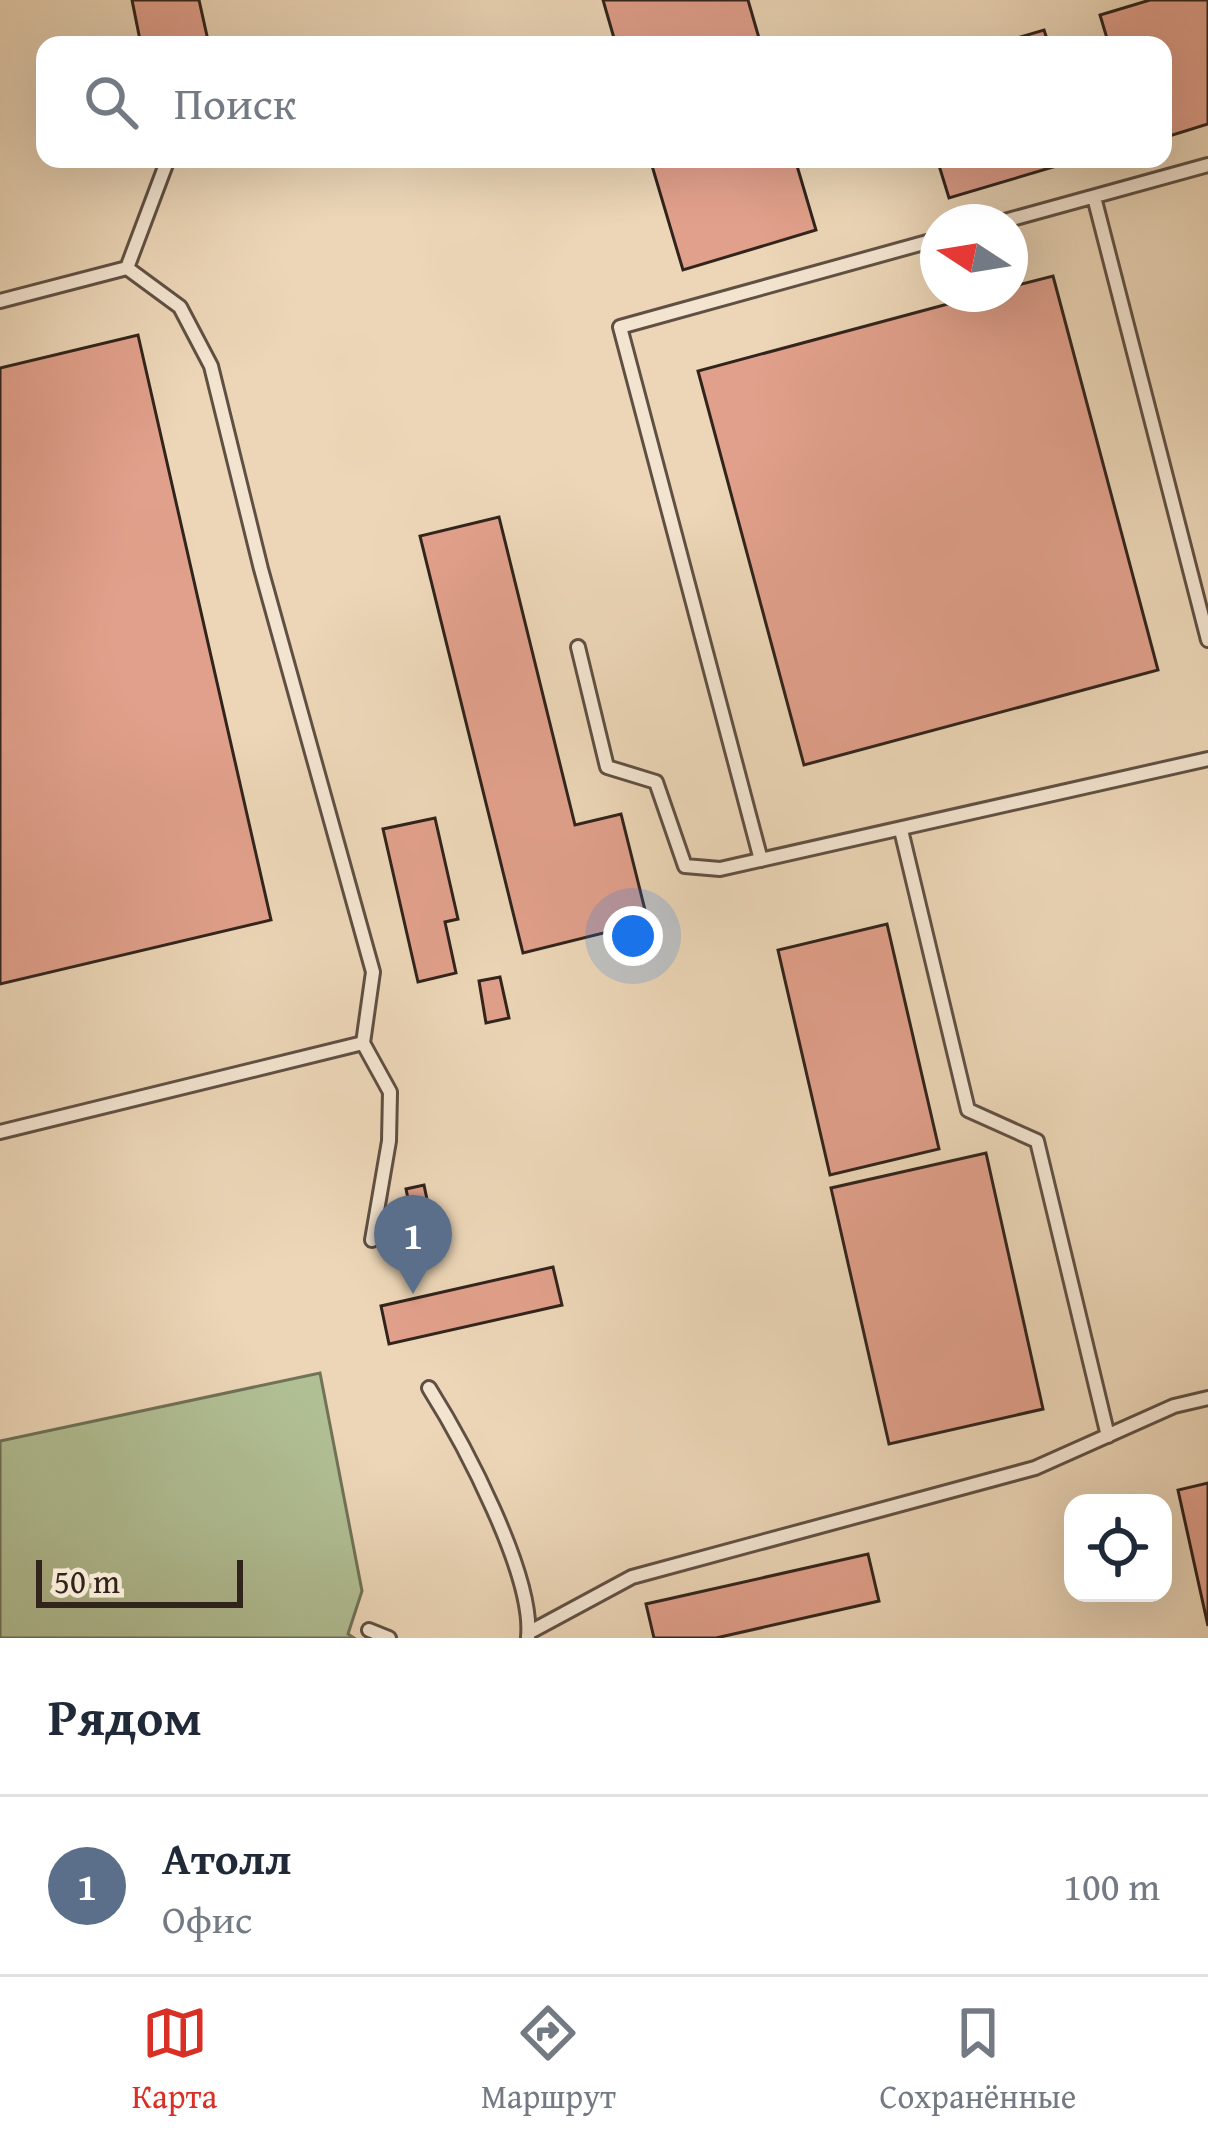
<!DOCTYPE html>
<html lang="ru">
<meta charset="utf-8">
<style>
body{margin:0;font-family:"Gentium Book Plus",serif;background:#f6f6f7;color:#1f2937}
.controls{position:absolute;right:36px;bottom:36px;display:grid;overflow:hidden;border-radius:24px;box-shadow:0 12px 48px #0002}
.controls button{width:108px;height:108px;display:grid;place-items:center;padding:0;border:0;border-bottom:3px solid #e0e1e3;background:#fff;color:#1f2937;font:60px sans-serif}
.compass{position:absolute;left:920px;top:204px;width:108px;height:108px;border-radius:50%;background:#fff;box-shadow:0 12px 48px #0002;rotate:282deg}
.scale{position:absolute;left:36px;bottom:30px;width:207px;box-sizing:border-box;padding-left:12px;border:6px solid #31241c;border-top:0;font-size:33px;line-height:42px;white-space:nowrap;color:#31241c;-webkit-text-stroke:9px #f3e4d0;paint-order:stroke}
.you{position:absolute;left:633px;top:936px;width:42px;height:42px;margin:-30px;border:9px solid #fff;border-radius:50%;background:#1a73e8;box-shadow:0 0 0 18px #1a73e833}
.badge{display:grid;place-items:center;width:78px;height:78px;border-radius:50%;background:#d93025;color:#fff;font-size:39px;font-weight:700}
.pin{position:absolute;translate:-50% -99px;filter:drop-shadow(0 3px 6px #0008)}
.pin::after{content:'';position:absolute;top:63px;width:42px;height:36px;background:inherit;clip-path:polygon(0 0,100% 0,50% 100%)}
.list{margin:0;padding:0;list-style:none}
h2{display:flex;justify-content:space-between;align-items:center;height:156px;margin:0;padding:0 48px;font-size:51px}
h2 small{font-size:39px;font-weight:400;color:#747a83}
.list li{display:grid;grid-template-columns:78px 1fr auto;gap:36px;align-items:center;box-sizing:border-box;height:180px;padding:0 48px;border-top:3px solid #e0e1e3}
.list b{display:block;font-size:45px;white-space:nowrap}
.list p{margin:0;font-size:39px;white-space:nowrap;color:#747a83}
.list em{font-size:39px;font-style:normal;color:#747a83}
.icon{flex:none;width:66px;height:66px;fill:none;stroke:currentColor;stroke-width:2;stroke-linecap:round;stroke-linejoin:round}
.map{position:relative;flex:none;width:1208px;height:1638px;overflow:hidden}
.search{position:absolute;background:#fff;box-shadow:0 12px 48px #0002;left:36px;right:36px;top:36px;height:132px;display:flex;align-items:center;gap:30px;box-sizing:border-box;padding:0 42px;border-radius:24px;color:#747a83;font-size:45px}
.sheet{height:336px;background:#fff}
nav{display:flex;justify-content:space-around;align-items:center;box-sizing:border-box;height:168px;border-top:3px solid #e0e1e3;background:#fff;font-size:33px;color:#747a83}
nav a{display:grid;justify-items:center;gap:6px}
nav .on{color:#d93025}
.map>svg:first-child{display:block}
</style>
<div class="map">
<svg width="1208" height="1638" viewBox="0 0 1208 1638">
<rect width="100%" height="100%" fill="#ecd6b7"/>
<filter id="stains"><feTurbulence type="fractalNoise" baseFrequency=".00167" numOctaves="4"/><feColorMatrix values="0 0 0 0 .2 0 0 0 0 .09 0 0 0 0 .02 0 0 0 .5 -.17"/></filter>
<radialGradient id="worn" r=".72"><stop offset=".6" stop-color="#630" stop-opacity="0"/><stop offset="1" stop-color="#630" stop-opacity=".3"/></radialGradient>
<path fill="#b1bf94" stroke="#717258" stroke-width="3" d="M 320,1373 L 362,1591 L 348,1634 L 354,1638 L 0,1638 L 0,1441 Z"/>
<path fill="#e1a08b" stroke="#31241c" stroke-width="3" d="M 132,0 L 199,0 L 209,45 L 141,45 Z
M 603,0 L 748,0 L 761,45 L 616,45 Z
M 1150,0 L 1208,0 L 1208,124 L 1163,138 L 1163,45 L 1109,45 L 1100,15 Z
M 1044,30 L 1049,45 L 993,45 Z
M 650,159 L 795,159 L 816,230 L 683,270 Z
M 937,159 L 1080,159 L 949,198 Z
M 1053,276 L 1158,670 L 804,765 L 698,371 L 985,294 L 1010,294 L 1010,287 Z
M 138,335 L 271,920 L 0,984 L 0,368 Z
M 499,517 L 575,825 L 621,814 L 648,922 L 523,953 L 420,536 Z
M 435,818 L 458,919 L 445,922 L 456,973 L 418,982 L 383,829 Z
M 887,924 L 939,1149 L 830,1175 L 778,950 Z
M 500,977 L 509,1018 L 486,1023 L 479,981 Z
M 986,1153 L 1043,1409 L 889,1444 L 831,1188 Z
M 424,1185 L 429,1209 L 411,1213 L 406,1189 Z
M 553,1267 L 562,1305 L 389,1344 L 381,1306 Z
M 1208,1483 L 1208,1626 L 1178,1490 Z
M 868,1554 L 879,1601 L 716,1638 L 654,1638 L 646,1604 Z"/>
<g fill="none" stroke-linecap="round" stroke-linejoin="round">
<defs>
<path id="lane" d="M 1094,197 L 1208,640
M 1001,222 L 1208,165
M 127,268 L 168,159
M 0,301 L 127,268 L 180,307 L 211,366 L 261,569 L 373,972 L 363,1043
M 578,647 L 607,767 L 656,782 L 685,866 L 720,869 L 1208,759
M 901,830 L 968,1110 L 1037,1141 L 1108,1436
M 761,860 L 620,327 L 938,239
M 0,1132 L 363,1043 L 390,1092 L 389,1141 L 372,1240
M 429,1388 C 463,1442 534,1575 528,1637
M 369,1630 L 389,1638
M 530,1632 L 632,1577 L 1035,1468 L 1174,1406 L 1208,1398"/>
</defs>
<use href="#lane" stroke="#605043" stroke-width="18"/>
<use href="#lane" stroke="#f3e4d0" stroke-width="12"/>
</g>
<rect width="100%" height="100%" filter="url(#stains)"/>
<rect width="100%" height="100%" fill="url(#worn)"/>
</svg>
<div class="controls">
<button><svg class="icon" aria-label="locate" viewBox="0 0 24 24"><circle cx="12" cy="12" r="6"/><path d="M12 2v4M12 18v4M2 12h4M18 12h4"/></svg></button>
</div>
<svg class="compass" viewBox="-18 -18 36 36"><path d="M0-13l5 13h-10z" fill="#e53935"/><path d="M0 13l5-13h-10z" fill="#747a83"/></svg>
<div class="scale">50 m</div>
<div class="you"></div>
<div class="pin badge" style="left:413px;top:1294px;background:#5c6f8a">1</div>
<div class="search"><svg class="icon" aria-label="search" viewBox="0 0 24 24"><circle cx="10" cy="10" r="6"/><path d="M15 15l6 6"/></svg>Поиск</div>
</div>
<section class="sheet">
<h2>Рядом<small></small></h2>
<ul class="list">
<li><span class="badge" style="background:#5c6f8a">1</span><div><b>Атолл</b><p>Офис</p></div><em>100 m</em></li>
</ul>
</section>
<nav>
<a class="on"><svg class="icon" aria-label="map" viewBox="0 0 24 24"><path d="M3 6l6-2 6 2 6-2v14l-6 2-6-2-6 2zM9 4v14M15 6v14"/></svg>Карта</a>
<a><svg class="icon" aria-label="directions" viewBox="0 0 24 24"><path d="M12 3l9 9-9 9-9-9zM9 14v-3h6M13 9l2 2-2 2"/></svg>Маршрут</a>
<a><svg class="icon" aria-label="saved" viewBox="0 0 24 24"><path d="M7 4h10v16l-5-4-5 4z"/></svg>Сохранённые</a>
</nav>
